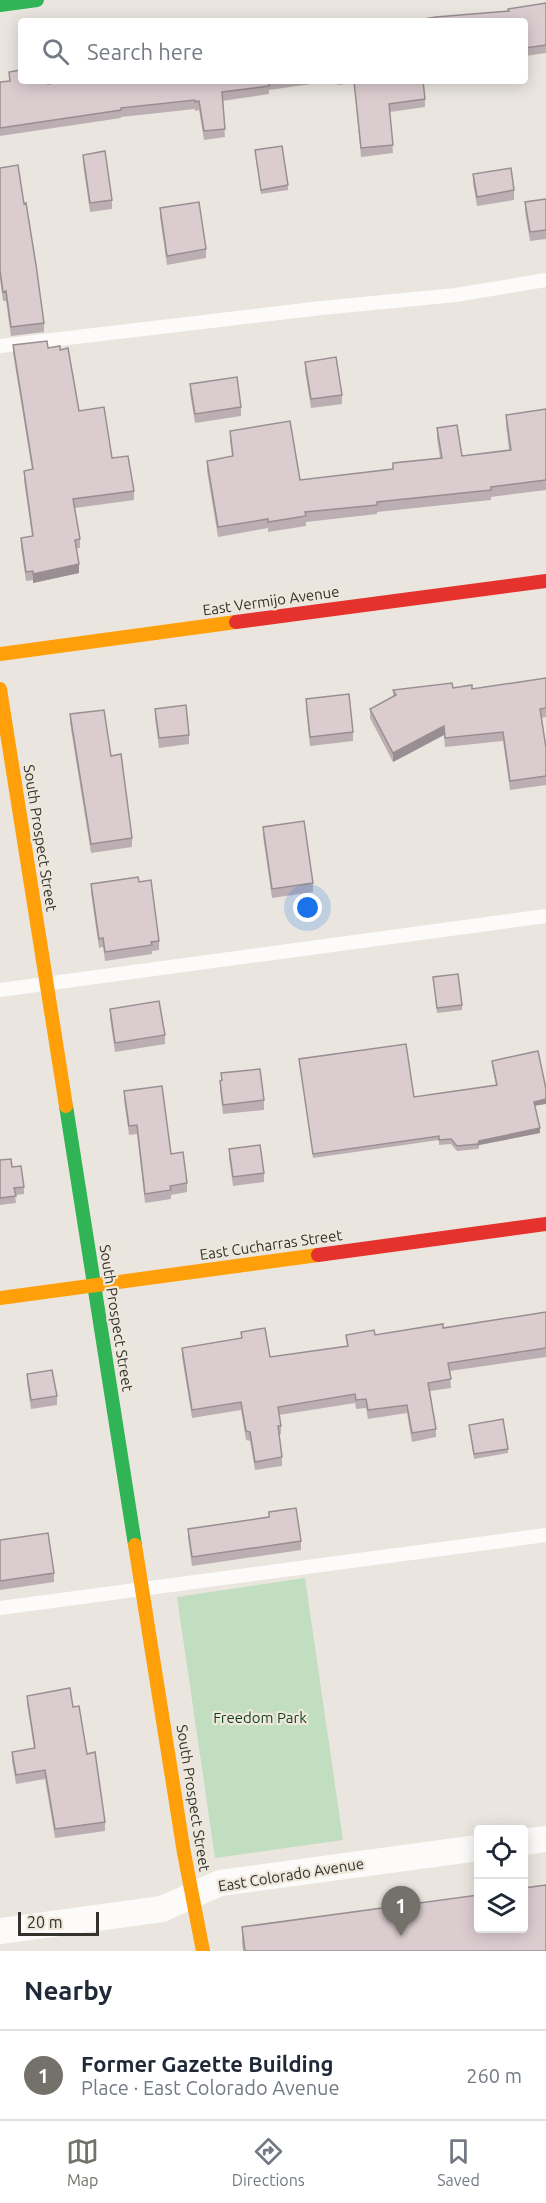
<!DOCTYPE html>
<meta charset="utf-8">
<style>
body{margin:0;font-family:Ubuntu,sans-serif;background:#f6f6f7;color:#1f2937}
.controls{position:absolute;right:18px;bottom:18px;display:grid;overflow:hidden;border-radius:6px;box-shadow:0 3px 15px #0003}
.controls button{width:54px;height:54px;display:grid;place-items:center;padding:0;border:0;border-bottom:2px solid #e0e1e3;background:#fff;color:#1f2937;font:30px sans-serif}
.scale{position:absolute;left:18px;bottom:15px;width:81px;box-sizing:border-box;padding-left:6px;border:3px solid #34322d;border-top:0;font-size:16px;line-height:21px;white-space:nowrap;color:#34322d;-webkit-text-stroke:4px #eee7db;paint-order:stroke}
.you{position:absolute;left:308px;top:908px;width:21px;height:21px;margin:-15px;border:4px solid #fff;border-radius:50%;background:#1a73e8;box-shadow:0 0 0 9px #1a73e833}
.badge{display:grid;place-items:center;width:39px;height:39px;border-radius:50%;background:#74716b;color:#fff;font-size:20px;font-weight:700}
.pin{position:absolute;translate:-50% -50px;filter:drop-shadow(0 2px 3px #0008)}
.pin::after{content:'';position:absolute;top:32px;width:21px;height:18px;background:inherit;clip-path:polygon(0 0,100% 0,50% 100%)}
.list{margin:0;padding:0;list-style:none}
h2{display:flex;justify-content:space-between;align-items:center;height:78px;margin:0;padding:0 24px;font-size:26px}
h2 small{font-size:20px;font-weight:400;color:#747a83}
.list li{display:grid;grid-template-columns:39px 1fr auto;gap:18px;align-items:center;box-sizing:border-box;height:90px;padding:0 24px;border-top:2px solid #e0e1e3}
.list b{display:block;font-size:22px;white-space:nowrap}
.list p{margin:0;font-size:20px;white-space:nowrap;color:#747a83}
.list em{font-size:20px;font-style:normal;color:#747a83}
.icon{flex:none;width:33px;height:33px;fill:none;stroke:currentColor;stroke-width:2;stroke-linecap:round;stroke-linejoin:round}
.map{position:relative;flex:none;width:546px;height:1951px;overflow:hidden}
.search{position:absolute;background:#fff;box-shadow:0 3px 15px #0003;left:18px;right:18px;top:18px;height:66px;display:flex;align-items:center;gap:15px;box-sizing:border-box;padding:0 21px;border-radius:6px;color:#747a83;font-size:22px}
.sheet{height:168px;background:#fff}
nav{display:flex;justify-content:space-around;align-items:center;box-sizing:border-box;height:84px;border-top:2px solid #e0e1e3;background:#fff;font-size:16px;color:#747a83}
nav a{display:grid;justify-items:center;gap:3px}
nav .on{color:#74716b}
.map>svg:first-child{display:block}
</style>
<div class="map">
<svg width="546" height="1951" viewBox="0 0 546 1951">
<rect width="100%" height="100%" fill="#eae6df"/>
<path fill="#c1dec1" d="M 305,1578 L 343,1840 L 215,1858 L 177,1597 Z"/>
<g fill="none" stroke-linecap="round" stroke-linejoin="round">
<path stroke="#fcfbfa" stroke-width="14" d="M 0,346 L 321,308 L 456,295 L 546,280
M 0,990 L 546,916
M 0,1608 L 546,1535"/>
<path stroke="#fcfbfa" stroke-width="26" d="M 524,1842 L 546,1839
M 0,1931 L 162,1909 L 220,1883 L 478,1848"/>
<path stroke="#30b455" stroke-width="14" d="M 0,5 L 37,0
M 66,1106 L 135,1545"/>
<path stroke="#ff9f0a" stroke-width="14" d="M 0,654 L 236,622
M 0,689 L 66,1106
M 0,1298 L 318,1255
M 135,1545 L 184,1853 L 203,1951"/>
<path stroke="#e5322d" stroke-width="14" d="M 236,622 L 546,581
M 318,1255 L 546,1224"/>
</g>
<path fill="#bcafb3" d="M 546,3 L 546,53 L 525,56 L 525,21 L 508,11 Z
M 9,72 L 48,84 L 69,81 L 333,81 L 269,90 L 269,94 L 222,101 L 225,137 L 204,140 L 199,110 L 195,111 L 195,109 L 121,117 L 121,118 L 0,136 L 0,82 L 9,81 Z
M 338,81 L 423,81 L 425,99 L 425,107 L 390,112 L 393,153 L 361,157 L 354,83 L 338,85 Z
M 255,150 L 288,185 L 288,190 L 261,194 Z
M 83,155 L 112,200 L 112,209 L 90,212 L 83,164 Z
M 0,168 L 24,204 L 44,323 L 44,332 L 11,336 L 6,301 L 3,301 L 0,279 Z
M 473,174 L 514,190 L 514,200 L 477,206 L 473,183 Z
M 546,199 L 546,239 L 530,241 L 525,211 L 525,202 Z
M 160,208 L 206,249 L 206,258 L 167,265 L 160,217 Z
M 13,345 L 48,348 L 79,411 L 134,491 L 134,500 L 75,508 L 80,539 L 80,548 L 76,548 L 79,573 L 33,583 L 33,580 L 26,581 L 21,547 L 21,538 L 32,536 L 24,480 L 24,471 L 32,470 L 13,353 Z
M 305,362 L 342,395 L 342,404 L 311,408 L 305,371 Z
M 190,384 L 241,407 L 241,416 L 195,423 L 190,393 Z
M 546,409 L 546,490 L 491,497 L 491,500 L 377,512 L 377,514 L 306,522 L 306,526 L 268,532 L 268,528 L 218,537 L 207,471 L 207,461 L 232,456 L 230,441 L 230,431 L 300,480 L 393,469 L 393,463 L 440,458 L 437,438 L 437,428 L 462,456 L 509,450 L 506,425 L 506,415 Z
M 546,678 L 546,717 L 542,718 L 546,748 L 546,785 L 510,790 L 503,741 L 445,747 L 444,735 L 393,762 L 370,718 L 370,709 L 393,697 L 393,690 L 453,688 L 472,689 Z
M 306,699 L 353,732 L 353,741 L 310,746 L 306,708 Z
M 155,709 L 189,735 L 189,744 L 159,748 L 155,718 Z
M 70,714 L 111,756 L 132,838 L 132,847 L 91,853 L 70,723 Z
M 263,827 L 313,883 L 313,892 L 272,898 L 263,836 Z
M 139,882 L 159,941 L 159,950 L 152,951 L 152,954 L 105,961 L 103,947 L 99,948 L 91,893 L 91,884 Z
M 433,977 L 462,1005 L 462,1010 L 437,1013 Z
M 110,1009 L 165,1035 L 165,1044 L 115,1052 L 110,1018 Z
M 299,1059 L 414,1097 L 496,1085 L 492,1066 L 492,1061 L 535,1106 L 540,1133 L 479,1145 L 478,1149 L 457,1151 L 451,1144 L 439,1145 L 439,1140 L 313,1158 Z
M 221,1073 L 264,1100 L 264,1110 L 223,1114 L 220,1090 L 220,1081 L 221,1080 Z
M 124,1091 L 171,1154 L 187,1183 L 187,1192 L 171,1195 L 171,1199 L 145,1203 L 137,1134 L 129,1135 L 124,1100 Z
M 229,1149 L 264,1173 L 264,1182 L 233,1186 L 229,1158 Z
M 0,1160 L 12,1167 L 24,1187 L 24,1194 L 15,1195 L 16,1203 L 0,1205 Z
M 546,1312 L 546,1357 L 450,1371 L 451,1388 L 430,1391 L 436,1429 L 436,1437 L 412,1442 L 407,1413 L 368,1419 L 366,1408 L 356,1409 L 355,1403 L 279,1415 L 281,1426 L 281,1434 L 279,1435 L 282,1457 L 282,1466 L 255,1470 L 250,1441 L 246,1440 L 241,1410 L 192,1418 L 182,1357 L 182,1348 L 241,1338 L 241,1332 L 270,1357 L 347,1346 L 346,1335 L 375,1335 L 443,1328 Z
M 27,1374 L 57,1396 L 57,1405 L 31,1409 L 27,1383 Z
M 469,1425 L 508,1449 L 508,1453 L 474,1459 Z
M 269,1512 L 301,1541 L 301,1550 L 192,1566 L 188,1538 L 188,1529 L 269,1517 Z
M 0,1540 L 54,1573 L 54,1582 L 0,1590 Z
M 27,1696 L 73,1707 L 87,1754 L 105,1822 L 105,1831 L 55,1838 L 45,1779 L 16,1784 L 12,1761 L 12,1752 L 34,1748 L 27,1704 Z
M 242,1927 L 546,1951 L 243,1951 L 242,1943 Z"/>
<path fill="#998f92" d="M 79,564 L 79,573 L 33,583 L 33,574 Z
M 444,726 L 444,735 L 393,762 L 393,753 Z
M 546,1099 L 546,1104 L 534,1106 L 534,1102 Z
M 540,1128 L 540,1133 L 479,1145 L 478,1149 L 478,1144 L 479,1141 Z"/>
<path fill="#dbccd0" stroke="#998f92" stroke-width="1.5" d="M 546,3 L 546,45 L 525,48 L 525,21 L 411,21 L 436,17 L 509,11 L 508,9 Z
M 21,70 L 21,81 L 47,81 L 48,84 L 69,81 L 269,81 L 268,81 L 269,86 L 222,92 L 225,129 L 204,131 L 199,101 L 195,102 L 195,100 L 121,108 L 121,110 L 0,128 L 0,82 L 10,81 L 9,72 Z
M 354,81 L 423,81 L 425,99 L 389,104 L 393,145 L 361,148 Z
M 282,146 L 288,185 L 261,190 L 255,150 Z
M 105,151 L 112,200 L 90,203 L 83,155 Z
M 18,165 L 24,204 L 26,203 L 36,265 L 44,323 L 11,327 L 6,291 L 3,292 L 0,270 L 0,168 Z
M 511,168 L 514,190 L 477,197 L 473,174 Z
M 546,199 L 546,230 L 530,232 L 525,202 Z
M 199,202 L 206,249 L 167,256 L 160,208 Z
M 47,341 L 48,348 L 60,346 L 60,350 L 68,348 L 79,411 L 104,407 L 112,458 L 128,456 L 134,491 L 73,499 L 80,539 L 75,540 L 79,564 L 33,574 L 33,571 L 26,572 L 21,538 L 33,536 L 24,471 L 33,469 L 13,345 Z
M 336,357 L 342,395 L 311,399 L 305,362 Z
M 237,377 L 241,407 L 195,414 L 190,384 Z
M 546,409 L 546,480 L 491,487 L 491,490 L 377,502 L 377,505 L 305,512 L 306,516 L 268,522 L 268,519 L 218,527 L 207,461 L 233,456 L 230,431 L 290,421 L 300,480 L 393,469 L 393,463 L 442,458 L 437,428 L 457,425 L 462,456 L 511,450 L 506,415 Z
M 546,678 L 546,708 L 540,709 L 546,748 L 546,776 L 510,781 L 503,732 L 445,738 L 444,726 L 393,753 L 370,709 L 396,695 L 393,690 L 452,683 L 453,688 L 472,685 L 472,689 Z
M 349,694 L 353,732 L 310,737 L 306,699 Z
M 186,705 L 189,735 L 159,738 L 155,709 Z
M 104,710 L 111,756 L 121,754 L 132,838 L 91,844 L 70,714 Z
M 304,821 L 313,883 L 272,889 L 263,827 Z
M 138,877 L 139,882 L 151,880 L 159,941 L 151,942 L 152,945 L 105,952 L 103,938 L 99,939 L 91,884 Z
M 458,974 L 462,1005 L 437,1008 L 433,977 Z
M 159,1001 L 165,1035 L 115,1043 L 110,1009 Z
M 406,1044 L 414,1097 L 497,1085 L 492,1061 L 538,1051 L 546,1089 L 546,1099 L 534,1102 L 540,1128 L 479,1141 L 478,1144 L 457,1146 L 451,1139 L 439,1140 L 439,1136 L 313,1154 L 299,1059 Z
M 260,1069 L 264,1100 L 223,1105 L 220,1081 L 222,1080 L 221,1073 Z
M 162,1086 L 171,1154 L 183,1152 L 187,1183 L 170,1186 L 171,1190 L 145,1194 L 137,1125 L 129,1126 L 124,1091 Z
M 260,1145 L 264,1173 L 233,1177 L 229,1149 Z
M 11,1159 L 12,1167 L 21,1166 L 24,1187 L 14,1188 L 16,1196 L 0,1198 L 0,1160 Z
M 546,1312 L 546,1348 L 448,1363 L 451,1379 L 428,1383 L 436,1429 L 412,1433 L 407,1405 L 368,1410 L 366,1399 L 356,1400 L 355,1394 L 278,1407 L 281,1426 L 278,1426 L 282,1457 L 255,1462 L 250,1432 L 246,1431 L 241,1402 L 192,1410 L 182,1348 L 242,1338 L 241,1332 L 265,1328 L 270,1357 L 348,1346 L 346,1335 L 374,1330 L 375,1335 L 443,1324 L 443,1328 Z
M 52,1370 L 57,1396 L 31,1400 L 27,1374 Z
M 503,1419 L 508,1449 L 474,1454 L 469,1425 Z
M 296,1508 L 301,1541 L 192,1557 L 188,1529 L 269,1517 L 269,1512 Z
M 48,1533 L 54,1573 L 0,1581 L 0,1540 Z
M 70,1688 L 73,1707 L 79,1706 L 87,1754 L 95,1752 L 105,1822 L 55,1829 L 45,1770 L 16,1775 L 12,1752 L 35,1748 L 27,1696 Z
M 546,1885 L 546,1951 L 245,1951 L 242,1927 L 478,1895 L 478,1929 L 524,1929 L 524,1888 Z"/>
<g text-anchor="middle" stroke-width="4.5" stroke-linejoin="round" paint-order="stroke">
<g font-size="15" fill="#34322d" stroke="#eee7db">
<text transform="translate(271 601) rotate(-8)" y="5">East Vermijo Avenue</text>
<text transform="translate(40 838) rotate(81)" y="5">South Prospect Street</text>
<text transform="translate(271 1245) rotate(-8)" y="5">East Cucharras Street</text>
<text transform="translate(116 1318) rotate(81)" y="5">South Prospect Street</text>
<text transform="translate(193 1798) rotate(81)" y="5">South Prospect Street</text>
<text transform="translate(291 1875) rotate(-9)" y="5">East Colorado Avenue</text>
</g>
<g font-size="15" fill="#103f1d" stroke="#eee7db">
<text x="260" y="1723">Freedom Park</text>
</g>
</g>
</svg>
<div class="controls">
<button><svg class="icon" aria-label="locate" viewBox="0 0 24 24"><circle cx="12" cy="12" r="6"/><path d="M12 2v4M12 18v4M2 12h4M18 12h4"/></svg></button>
<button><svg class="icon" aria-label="layers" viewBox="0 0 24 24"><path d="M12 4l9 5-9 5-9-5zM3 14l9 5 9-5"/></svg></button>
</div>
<div class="scale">20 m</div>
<div class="you"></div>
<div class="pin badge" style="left:401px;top:1936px">1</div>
<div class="search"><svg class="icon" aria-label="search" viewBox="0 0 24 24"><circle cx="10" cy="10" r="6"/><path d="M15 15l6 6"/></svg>Search here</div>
</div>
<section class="sheet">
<h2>Nearby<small></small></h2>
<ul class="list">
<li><span class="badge">1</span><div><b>Former Gazette Building</b><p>Place · East Colorado Avenue</p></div><em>260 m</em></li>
</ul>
</section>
<nav>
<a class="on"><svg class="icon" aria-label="map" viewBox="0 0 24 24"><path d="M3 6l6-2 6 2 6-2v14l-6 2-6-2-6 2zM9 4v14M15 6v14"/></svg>Map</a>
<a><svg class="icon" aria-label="directions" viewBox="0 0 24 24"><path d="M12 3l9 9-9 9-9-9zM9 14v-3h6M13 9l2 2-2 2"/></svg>Directions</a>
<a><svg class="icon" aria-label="saved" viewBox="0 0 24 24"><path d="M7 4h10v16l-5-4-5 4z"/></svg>Saved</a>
</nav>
